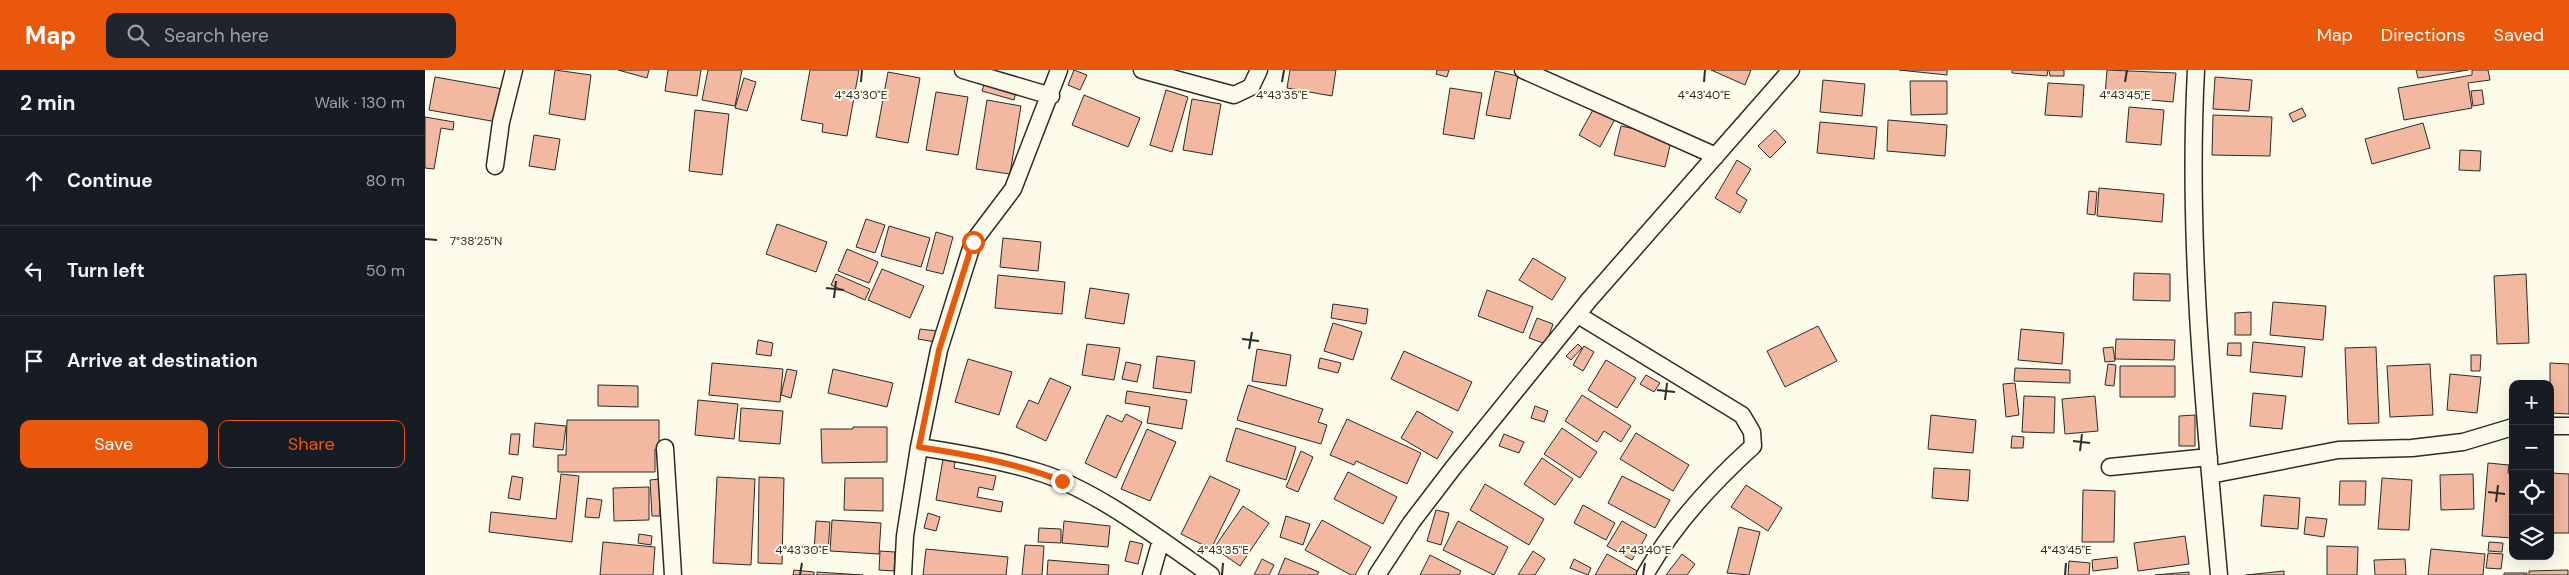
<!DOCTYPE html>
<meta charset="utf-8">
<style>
body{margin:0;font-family:"DM Sans",sans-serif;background:#20242c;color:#f1f3f6}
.controls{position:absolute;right:15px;bottom:15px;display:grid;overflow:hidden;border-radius:10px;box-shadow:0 5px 20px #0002}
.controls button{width:45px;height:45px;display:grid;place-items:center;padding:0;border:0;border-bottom:1px solid #363941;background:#171b24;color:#f1f3f6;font:25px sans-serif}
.stop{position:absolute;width:15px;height:15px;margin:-11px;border:4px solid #ea580c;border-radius:50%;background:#fff}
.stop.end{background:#ea580c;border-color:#fff;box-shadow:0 1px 5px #0008}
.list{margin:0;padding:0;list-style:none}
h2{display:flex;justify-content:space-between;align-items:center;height:65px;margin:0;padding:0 20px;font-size:21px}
h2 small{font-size:16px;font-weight:400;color:#9ea1a6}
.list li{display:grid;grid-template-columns:32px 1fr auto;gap:15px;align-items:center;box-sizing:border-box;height:90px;padding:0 20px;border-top:1px solid #363941}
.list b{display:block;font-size:19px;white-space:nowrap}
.list em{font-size:16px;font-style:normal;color:#9ea1a6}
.actions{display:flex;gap:10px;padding:15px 20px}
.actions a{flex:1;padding:11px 0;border:1px solid #ea580c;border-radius:10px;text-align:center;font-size:18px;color:#ea580c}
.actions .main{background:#ea580c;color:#fff}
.icon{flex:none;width:28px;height:28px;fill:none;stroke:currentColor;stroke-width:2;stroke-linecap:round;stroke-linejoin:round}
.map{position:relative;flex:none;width:2144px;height:505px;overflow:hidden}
header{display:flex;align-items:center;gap:30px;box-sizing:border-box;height:70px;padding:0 25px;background:#ea580c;color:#fff}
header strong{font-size:24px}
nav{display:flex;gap:28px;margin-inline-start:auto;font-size:18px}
.search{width:350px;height:45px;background:#20242c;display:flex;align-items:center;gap:12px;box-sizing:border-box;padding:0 18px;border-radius:10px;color:#9ea1a6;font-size:19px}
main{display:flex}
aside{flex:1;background:#171b24}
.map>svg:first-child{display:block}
</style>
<header>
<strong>Map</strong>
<div class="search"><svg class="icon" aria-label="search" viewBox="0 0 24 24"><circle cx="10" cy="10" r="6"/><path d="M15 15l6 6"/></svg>Search here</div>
<nav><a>Map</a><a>Directions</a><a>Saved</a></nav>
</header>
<main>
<aside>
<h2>2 min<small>Walk · 130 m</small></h2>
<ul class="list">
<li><svg class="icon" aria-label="ahead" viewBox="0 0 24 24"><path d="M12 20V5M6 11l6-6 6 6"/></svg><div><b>Continue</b></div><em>80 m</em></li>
<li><svg class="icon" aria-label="left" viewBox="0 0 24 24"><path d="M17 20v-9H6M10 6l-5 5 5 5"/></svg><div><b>Turn left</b></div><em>50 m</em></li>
<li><svg class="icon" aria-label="arrive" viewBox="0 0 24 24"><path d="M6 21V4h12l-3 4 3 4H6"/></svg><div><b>Arrive at destination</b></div></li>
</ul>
<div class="actions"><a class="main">Save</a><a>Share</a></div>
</aside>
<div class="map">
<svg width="2144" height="505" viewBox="0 0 2144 505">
<rect width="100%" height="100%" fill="#fdfbea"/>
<path fill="#f2b8a0" stroke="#2b2b2b" d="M 130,0 L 166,5 L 160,50 L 124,44 Z
M 193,0 L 224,0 L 222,8 Z
M 243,0 L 276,0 L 272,26 L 240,21 Z
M 283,0 L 317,0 L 310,36 L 277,30 Z
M 385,0 L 434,0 L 422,66 L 397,62 L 398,54 L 376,50 Z
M 649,0 L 662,5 L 655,20 L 643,15 Z
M 865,0 L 911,0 L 907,26 L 862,18 Z
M 1012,0 L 1024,0 L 1022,7 L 1011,4 Z
M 1286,0 L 1326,0 L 1320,15 Z
M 1474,0 L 1522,0 L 1522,5 Z
M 1587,0 L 1623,0 L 1622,6 L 1587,3 Z
M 1624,0 L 1639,0 L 1639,6 L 1625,6 Z
M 1682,0 L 1751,3 L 1748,32 L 1680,26 Z
M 1991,0 L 2043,0 L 1993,8 Z
M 2047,0 L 2063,0 L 2065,10 L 2043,13 L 2047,38 L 1979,50 L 1973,18 L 2047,5 Z
M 1070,1 L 1093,6 L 1085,49 L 1061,45 Z
M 463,2 L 495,8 L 483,73 L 451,67 Z
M 10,7 L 78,19 L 72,52 L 4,40 Z
M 1790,7 L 1827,10 L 1824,41 L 1788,39 Z
M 319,8 L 331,12 L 322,41 L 310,38 Z
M 561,9 L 592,18 L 589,30 L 557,21 Z
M 1398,10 L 1440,14 L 1437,46 L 1395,42 Z
M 1485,11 L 1522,11 L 1522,44 L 1486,45 Z
M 1623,13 L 1659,15 L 1657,47 L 1620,45 Z
M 1025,18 L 1057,23 L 1049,69 L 1018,64 Z
M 741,20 L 763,27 L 747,82 L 725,75 Z
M 2057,20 L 2059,34 L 2048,36 L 2046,21 Z
M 511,22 L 543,27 L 533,85 L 501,80 Z
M 659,25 L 715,48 L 703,77 L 647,55 Z
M 767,29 L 796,34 L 787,85 L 758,80 Z
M 562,30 L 596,36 L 585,104 L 551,99 Z
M 1704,37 L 1739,40 L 1736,75 L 1701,72 Z
M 1169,38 L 1190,49 L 1175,77 L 1154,65 Z
M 1877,38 L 1881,46 L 1868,52 L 1864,44 Z
M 270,40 L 304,44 L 297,105 L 264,101 Z
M 1788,45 L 1847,47 L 1845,86 L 1787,85 Z
M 0,47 L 29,52 L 28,60 L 16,58 L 9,99 L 0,98 Z
M 1463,50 L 1522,55 L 1520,86 L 1462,81 Z
M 1395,52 L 1452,57 L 1449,89 L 1392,83 Z
M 1998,53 L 2005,78 L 1947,94 L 1940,69 Z
M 1196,56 L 1247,67 L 1240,97 L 1189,85 Z
M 1350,60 L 1361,72 L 1345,88 L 1333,76 Z
M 109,65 L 135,69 L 130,100 L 104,96 Z
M 2035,80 L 2056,81 L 2055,101 L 2034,100 Z
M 1312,90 L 1326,99 L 1311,123 L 1322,130 L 1315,143 L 1290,128 Z
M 1674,118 L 1739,124 L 1737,152 L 1672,146 Z
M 1664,121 L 1672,122 L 1670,145 L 1662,144 Z
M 441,149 L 460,155 L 450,183 L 431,177 Z
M 352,154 L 402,172 L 391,202 L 341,184 Z
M 464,156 L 505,168 L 496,197 L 456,186 Z
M 511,162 L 528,167 L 518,204 L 501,200 Z
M 578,168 L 616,172 L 613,201 L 575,197 Z
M 422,179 L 453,192 L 444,213 L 413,201 Z
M 1108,188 L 1141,208 L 1127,230 L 1094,210 Z
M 457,199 L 499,216 L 485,248 L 443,230 Z
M 1709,203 L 1745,204 L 1745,231 L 1708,230 Z
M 411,204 L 445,219 L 440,230 L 406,215 Z
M 2101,204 L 2104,273 L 2072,274 L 2069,206 Z
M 573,205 L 640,212 L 637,244 L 570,238 Z
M 665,218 L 704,224 L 699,254 L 660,248 Z
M 1062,220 L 1108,237 L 1098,263 L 1053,246 Z
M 1848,232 L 1901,236 L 1898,270 L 1845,265 Z
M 908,234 L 943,239 L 941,254 L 906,248 Z
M 1826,242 L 1826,265 L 1810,265 L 1810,243 Z
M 1112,248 L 1128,254 L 1121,274 L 1104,268 Z
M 908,253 L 937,262 L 928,290 L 899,281 Z
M 1393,256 L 1412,291 L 1360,317 L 1342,281 Z
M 495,259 L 512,261 L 510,272 L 493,269 Z
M 1596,259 L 1639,263 L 1637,294 L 1593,290 Z
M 1691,269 L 1750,270 L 1749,290 L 1690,289 Z
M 333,270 L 348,273 L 346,286 L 331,284 Z
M 1828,272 L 1880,277 L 1877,307 L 1825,302 Z
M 1803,273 L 1816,273 L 1816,286 L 1802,285 Z
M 662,274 L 695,278 L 689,310 L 657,305 Z
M 1153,274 L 1157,278 L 1146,290 L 1141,286 Z
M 1159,276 L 1169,282 L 1158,301 L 1148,295 Z
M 1688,277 L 1690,291 L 1680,292 L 1678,278 Z
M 1951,277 L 1954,353 L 1923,354 L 1920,278 Z
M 832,279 L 866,285 L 861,316 L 827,311 Z
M 979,281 L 1047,312 L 1033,341 L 966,309 Z
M 2046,285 L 2056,285 L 2055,301 L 2046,301 Z
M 732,286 L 770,291 L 766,323 L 728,318 Z
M 895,288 L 916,293 L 913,303 L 893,298 Z
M 543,289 L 587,302 L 574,345 L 530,332 Z
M 1181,290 L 1211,308 L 1192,338 L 1163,320 Z
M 701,292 L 716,295 L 712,312 L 697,309 Z
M 287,293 L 358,299 L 355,332 L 284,325 Z
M 2125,293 L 2144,294 L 2144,344 L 2125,343 Z
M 1683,294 L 1691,295 L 1689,316 L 1680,315 Z
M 2005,294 L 2008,345 L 1965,347 L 1962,296 Z
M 1695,296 L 1750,296 L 1750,327 L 1695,327 Z
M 1590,298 L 1645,300 L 1645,313 L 1589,311 Z
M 362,299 L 372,301 L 366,328 L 356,325 Z
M 408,299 L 468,313 L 462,337 L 403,323 Z
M 2025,304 L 2056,307 L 2052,343 L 2022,340 Z
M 1221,305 L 1235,313 L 1229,322 L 1215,314 Z
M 625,308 L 646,317 L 621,371 L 591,357 L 604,330 L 613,334 Z
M 1590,313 L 1594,345 L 1581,347 L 1578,314 Z
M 173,315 L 213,316 L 213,337 L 173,336 Z
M 823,315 L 898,339 L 893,352 L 902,355 L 896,374 L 812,350 Z
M 702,321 L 762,330 L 757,359 L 722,353 L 725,337 L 700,333 Z
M 1828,323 L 1861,326 L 1857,359 L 1825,356 Z
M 1157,325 L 1206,356 L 1196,372 L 1179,361 L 1172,372 L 1140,351 Z
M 1599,326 L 1630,327 L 1629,363 L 1597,362 Z
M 1670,326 L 1673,361 L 1640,364 L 1637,329 Z
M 273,330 L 313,334 L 309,369 L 270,365 Z
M 1110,336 L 1123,341 L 1119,352 L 1106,348 Z
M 316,338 L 358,341 L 355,374 L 314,371 Z
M 992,341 L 1028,362 L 1012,389 L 976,368 Z
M 701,344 L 717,352 L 691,408 L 660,393 L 682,345 L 697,352 Z
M 1506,345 L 1551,350 L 1548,383 L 1503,379 Z
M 1770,345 L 1770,376 L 1754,376 L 1754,346 Z
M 922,349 L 996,383 L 982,414 L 931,391 L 929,395 L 905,385 Z
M 142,350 L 234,350 L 234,379 L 230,379 L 230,402 L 133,402 L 133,385 L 141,385 Z
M 110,353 L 141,356 L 138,380 L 108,377 Z
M 428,357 L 462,357 L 462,392 L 397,393 L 396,359 L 428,359 Z
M 811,358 L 871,377 L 861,410 L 801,391 Z
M 1137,358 L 1172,382 L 1155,408 L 1119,384 Z
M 722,359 L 751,372 L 725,431 L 696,419 Z
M 1211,363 L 1264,395 L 1248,421 L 1195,389 Z
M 86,364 L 95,364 L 93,385 L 84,384 Z
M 1079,364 L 1099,372 L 1094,383 L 1074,376 Z
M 1587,366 L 1599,367 L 1598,378 L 1586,378 Z
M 876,381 L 888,387 L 873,422 L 861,417 Z
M 2085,385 L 2088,385 L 2088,402 L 2084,401 Z
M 1117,388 L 1148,409 L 1130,435 L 1099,414 Z
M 518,389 L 530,392 L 529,398 L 571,406 L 568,420 L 554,417 L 552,427 L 578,432 L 576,442 L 511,430 Z
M 2063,393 L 2084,395 L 2083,403 L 2088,404 L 2088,468 L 2057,466 Z
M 1509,398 L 1545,400 L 1543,431 L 1507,428 Z
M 923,402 L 972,427 L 958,454 L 909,429 Z
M 2125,403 L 2144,404 L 2144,463 L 2125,463 Z
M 136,404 L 154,406 L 147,472 L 64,462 L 66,442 L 131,449 Z
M 2048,404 L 2049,439 L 2016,440 L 2015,405 Z
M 87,406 L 98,408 L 95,430 L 83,428 Z
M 785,406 L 815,420 L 786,479 L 756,464 Z
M 1197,406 L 1245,430 L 1230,458 L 1183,433 Z
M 292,407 L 330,409 L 326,495 L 288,493 Z
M 334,407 L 359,408 L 357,494 L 333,493 Z
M 420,408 L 458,408 L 458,441 L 419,440 Z
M 1957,408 L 1987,410 L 1984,460 L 1953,459 Z
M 234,409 L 235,446 L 227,446 L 225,410 Z
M 1915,411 L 1941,411 L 1940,435 L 1914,435 Z
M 1060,414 L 1119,449 L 1104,475 L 1045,440 Z
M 1321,415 L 1357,438 L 1343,461 L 1306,437 Z
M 224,417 L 224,450 L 189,451 L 188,418 Z
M 1658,420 L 1690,421 L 1689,472 L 1657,472 Z
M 1839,425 L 1875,428 L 1873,459 L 1836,456 Z
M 162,428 L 177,430 L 174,448 L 160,447 Z
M 1158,435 L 1190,453 L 1181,470 L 1149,453 Z
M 818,436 L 844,453 L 815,496 L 789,478 Z
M 1011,440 L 1024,443 L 1016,475 L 1002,471 Z
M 503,443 L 515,447 L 511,461 L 499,458 Z
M 861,446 L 885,454 L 878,475 L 855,467 Z
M 1881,447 L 1902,449 L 1899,467 L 1879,464 Z
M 407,450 L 456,453 L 454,484 L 405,481 Z
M 897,450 L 946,477 L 930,505 L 926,505 L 880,480 Z
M 391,451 L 405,452 L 403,482 L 389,481 Z
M 639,451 L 685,456 L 683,477 L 637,473 Z
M 1033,451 L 1083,477 L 1069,505 L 1018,480 Z
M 1197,451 L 1222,465 L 1207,490 L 1182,476 Z
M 1314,457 L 1335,462 L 1324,505 L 1302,503 Z
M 614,458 L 636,459 L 636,473 L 613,472 Z
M 214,464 L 227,466 L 226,475 L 213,473 Z
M 1760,466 L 1764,494 L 1713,501 L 1709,473 Z
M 705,471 L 718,474 L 713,494 L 700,491 Z
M 178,472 L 230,477 L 228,505 L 175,505 Z
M 2064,472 L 2078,473 L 2077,482 L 2063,481 Z
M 600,475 L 619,476 L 617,505 L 597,505 Z
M 1902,476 L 1933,477 L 1932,505 L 1902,505 Z
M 501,479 L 583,487 L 581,505 L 498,505 Z
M 2006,479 L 2060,484 L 2058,505 L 2003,505 Z
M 455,481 L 470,482 L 469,501 L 454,500 Z
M 1108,481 L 1120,489 L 1110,505 L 1093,505 Z
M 2063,483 L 2078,484 L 2076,499 L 2061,498 Z
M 1182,484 L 1214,502 L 1213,505 L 1170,505 Z
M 1257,484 L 1270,494 L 1262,505 L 1241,505 Z
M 1005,485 L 1036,501 L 1034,505 L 995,505 Z
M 1692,487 L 1693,498 L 1668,501 L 1667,490 Z
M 860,488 L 894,502 L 892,505 L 853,505 Z
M 837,489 L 849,495 L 844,505 L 829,505 Z
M 1149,489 L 1166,498 L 1163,505 L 1145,498 Z
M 1980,489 L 1981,505 L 1950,505 L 1949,490 Z
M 623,490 L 684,495 L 683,505 L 622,505 Z
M 1644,491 L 1665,493 L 1664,505 L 1643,505 Z
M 369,500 L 389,502 L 389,505 L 368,505 Z
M 2143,500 L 2143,505 L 2104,505 L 2104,501 Z
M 1859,501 L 1859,505 L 1821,505 Z
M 392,502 L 438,505 L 392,505 Z
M 1764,502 L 1764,505 L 1730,505 Z
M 2079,503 L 2102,503 L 2102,505 L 2079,505 Z"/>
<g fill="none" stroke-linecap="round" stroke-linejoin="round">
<defs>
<path id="minor" d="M 538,0 L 626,26
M 717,0 L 809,25 L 826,17 L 834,0
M 1098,0 L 1291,86
M 1771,0 C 1762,168 1779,337 1794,505
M 70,96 L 76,52 L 89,0
M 1153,245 L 1317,345 L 1327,362 L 1328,376 C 1286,414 1248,455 1220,505
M 2125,356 L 2144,356
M 494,377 C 534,383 575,390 613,402 C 670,419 737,471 786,505
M 240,378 L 248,505
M 1685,397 L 1784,387
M 1785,405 L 1913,380 L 1987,378 L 2038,372 L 2088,357
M 478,505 L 480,466 L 494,377 L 514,280 L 548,172 L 588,119 L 634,0
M 726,505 L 736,470
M 952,505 L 986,453 L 1028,398 L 1164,230 L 1366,0"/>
</defs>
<use href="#minor" stroke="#2b2b2b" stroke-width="19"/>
<use href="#minor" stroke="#fdfbea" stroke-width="16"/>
</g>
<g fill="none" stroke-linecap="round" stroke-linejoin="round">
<path stroke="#ea580c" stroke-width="6" d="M 548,172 L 514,280 L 494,377 C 543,385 592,393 637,411"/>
</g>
<path fill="none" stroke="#2b2b2b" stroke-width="2" d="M 436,12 L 437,0M 857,12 L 859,0M 1279,12 L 1280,0M 1700,12 L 1702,0M 0,169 L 12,170M 401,218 L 419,220M 409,228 L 411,211M 817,269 L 834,271M 824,279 L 827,262M 1232,320 L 1250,322M 1240,330 L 1242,313M 1648,371 L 1665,373M 1655,381 L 1657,364M 2063,422 L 2080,424M 2071,432 L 2073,415M 375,505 L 377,493M 797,505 L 798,493M 1218,505 L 1220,493M 1640,505 L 1641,493"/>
<g font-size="12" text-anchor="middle" fill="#2b2b2b" stroke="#fdfbea" stroke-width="4" stroke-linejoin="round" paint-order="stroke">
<text x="436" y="29">4°43'30"E</text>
<text x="857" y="29">4°43'35"E</text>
<text x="1279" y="29">4°43'40"E</text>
<text x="1700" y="29">4°43'45"E</text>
<text x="51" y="175">7°38'25"N</text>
<text x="377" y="484">4°43'30"E</text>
<text x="798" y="484">4°43'35"E</text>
<text x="1220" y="484">4°43'40"E</text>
<text x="1641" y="484">4°43'45"E</text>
</g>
</svg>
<div class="controls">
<button>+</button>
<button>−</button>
<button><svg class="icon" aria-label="locate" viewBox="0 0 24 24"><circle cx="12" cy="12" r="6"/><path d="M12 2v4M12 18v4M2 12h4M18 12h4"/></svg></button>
<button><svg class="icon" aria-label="layers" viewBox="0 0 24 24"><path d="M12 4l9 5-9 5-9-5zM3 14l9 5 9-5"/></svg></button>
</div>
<div class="stop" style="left:548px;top:172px"></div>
<div class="stop end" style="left:637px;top:411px"></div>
</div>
</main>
